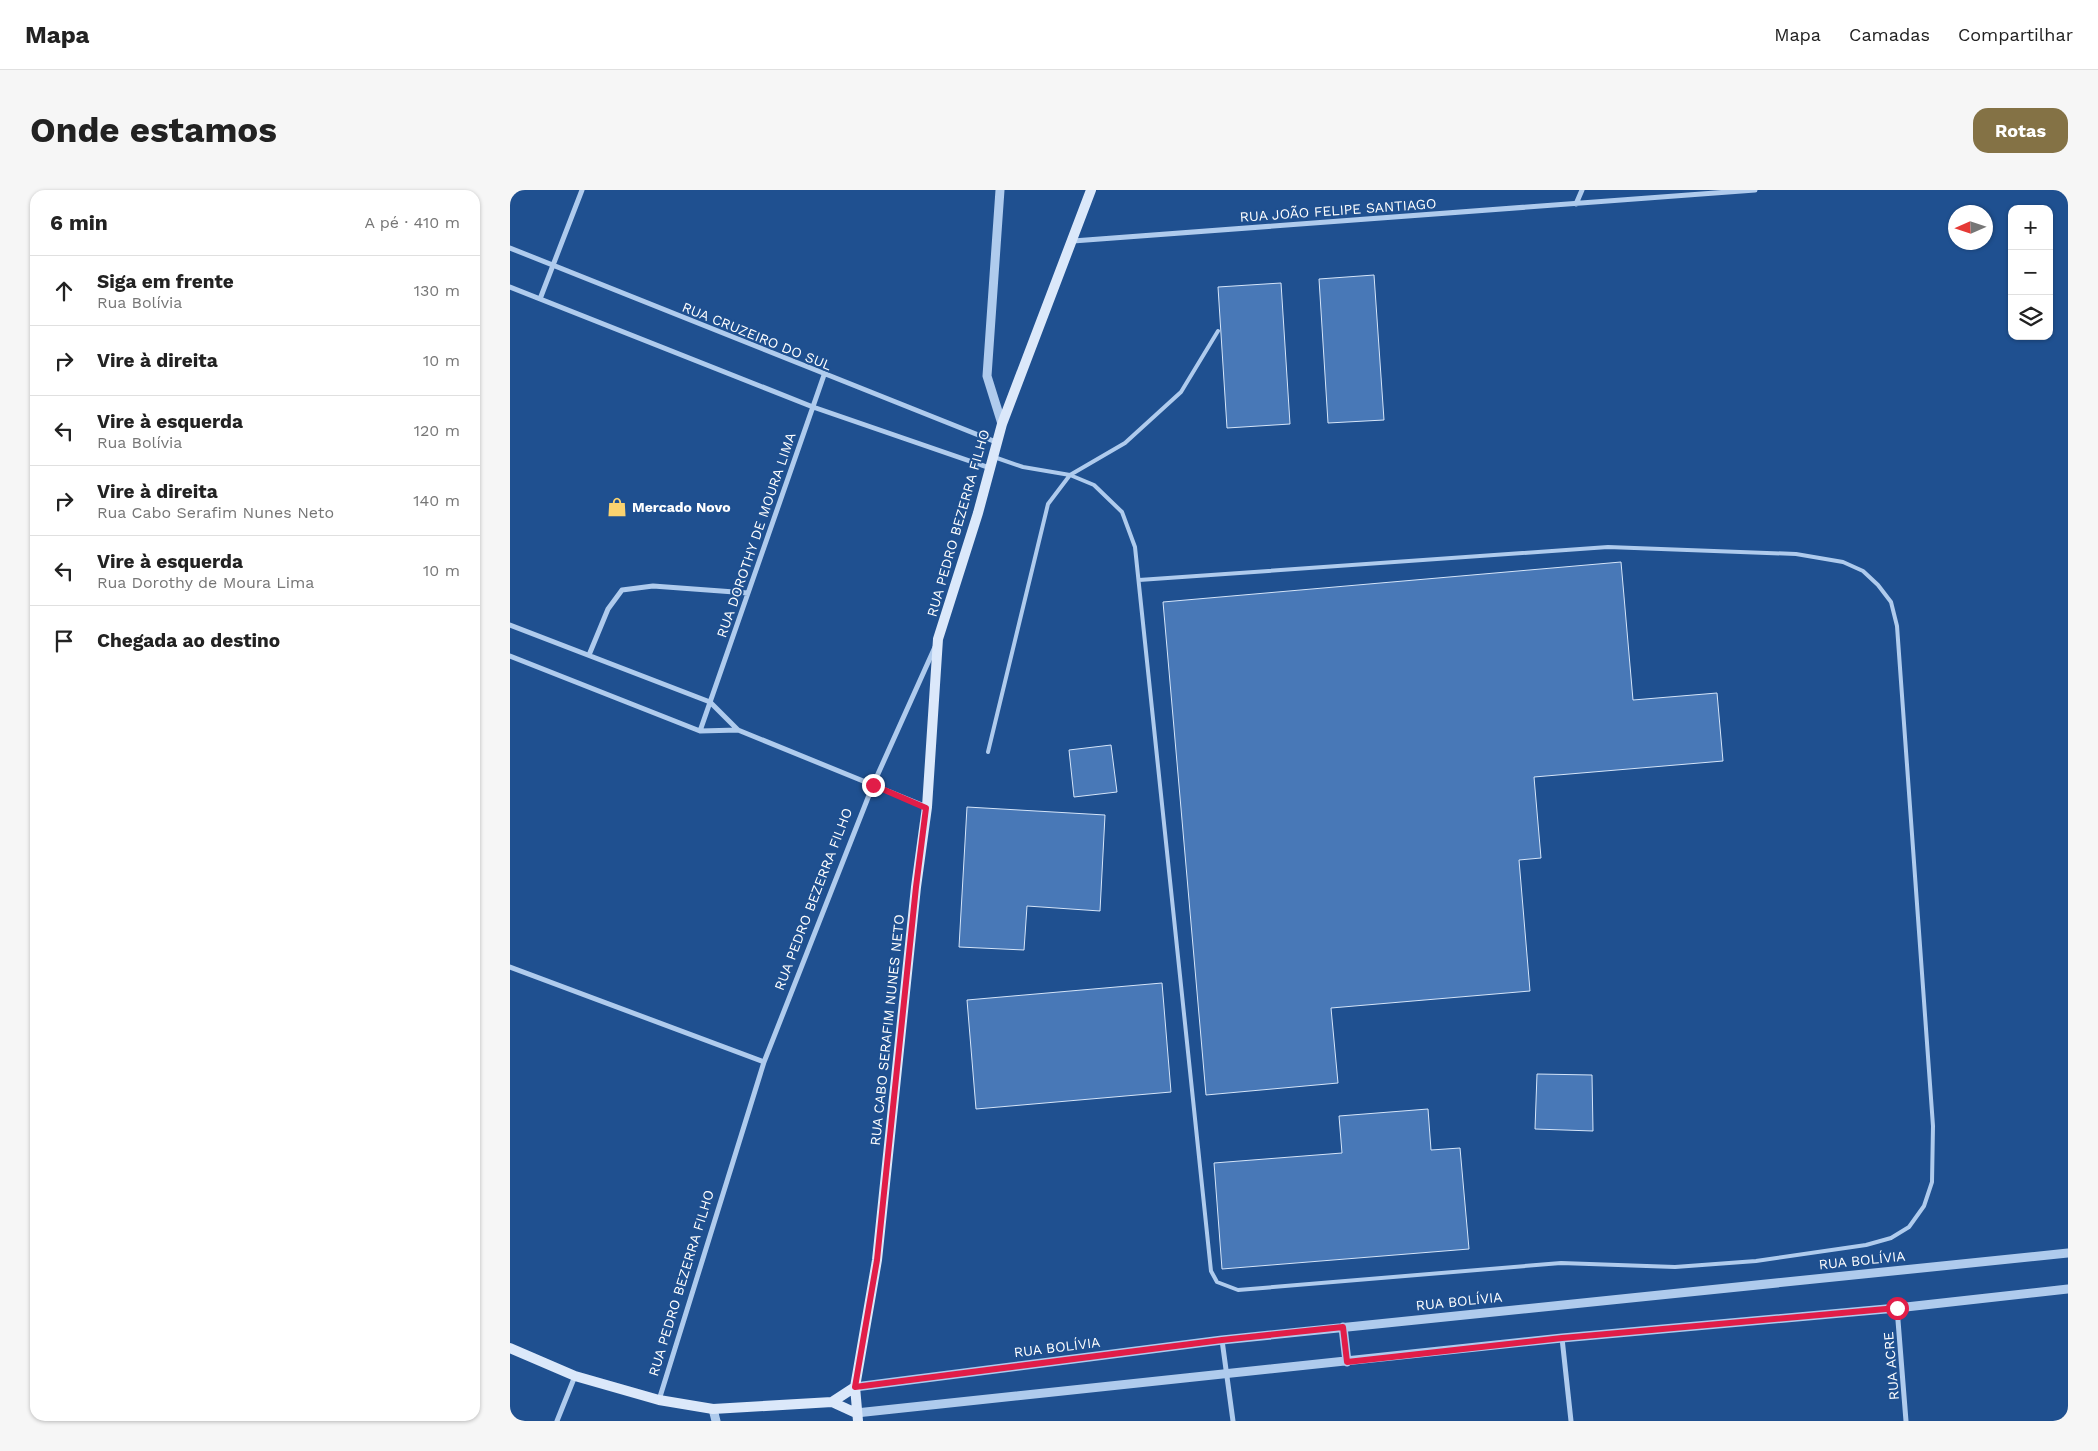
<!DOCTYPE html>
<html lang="pt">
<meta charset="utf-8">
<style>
body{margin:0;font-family:"Work Sans",sans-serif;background:#f6f6f6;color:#222}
.controls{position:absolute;right:15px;top:15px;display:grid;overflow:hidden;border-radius:10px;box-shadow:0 1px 4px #0004}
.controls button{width:45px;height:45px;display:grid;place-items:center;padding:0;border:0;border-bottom:1px solid #e0e0e0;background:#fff;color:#222;font:25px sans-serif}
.compass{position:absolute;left:1438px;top:15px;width:45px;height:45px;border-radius:50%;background:#fff;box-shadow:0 1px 4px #0004;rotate:267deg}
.stop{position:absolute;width:15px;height:15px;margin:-11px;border:4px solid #e11d48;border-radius:50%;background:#fff}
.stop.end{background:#e11d48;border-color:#fff;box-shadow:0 1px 5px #0008}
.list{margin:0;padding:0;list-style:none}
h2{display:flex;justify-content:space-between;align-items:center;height:65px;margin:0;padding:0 20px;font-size:21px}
h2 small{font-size:16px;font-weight:400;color:#767676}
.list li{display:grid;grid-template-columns:32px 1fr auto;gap:15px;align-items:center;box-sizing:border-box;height:70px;padding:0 20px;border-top:1px solid #e0e0e0}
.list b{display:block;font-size:19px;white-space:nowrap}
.list p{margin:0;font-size:16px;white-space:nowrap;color:#767676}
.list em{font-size:16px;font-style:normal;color:#767676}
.icon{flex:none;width:28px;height:28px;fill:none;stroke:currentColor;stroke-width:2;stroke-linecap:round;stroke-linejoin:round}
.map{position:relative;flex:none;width:1558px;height:1231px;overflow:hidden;border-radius:15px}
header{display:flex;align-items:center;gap:30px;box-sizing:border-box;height:70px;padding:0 25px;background:#fff;border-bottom:1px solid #e0e0e0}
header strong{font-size:24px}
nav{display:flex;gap:28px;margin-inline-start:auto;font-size:18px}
.intro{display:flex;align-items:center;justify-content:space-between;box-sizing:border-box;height:120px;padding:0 30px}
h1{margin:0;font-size:35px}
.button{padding:12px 22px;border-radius:15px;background:#847245;color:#fff;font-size:18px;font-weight:700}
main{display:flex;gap:30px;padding:0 30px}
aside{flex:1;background:#fff;border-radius:15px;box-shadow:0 1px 4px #0004}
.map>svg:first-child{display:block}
</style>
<header>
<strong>Mapa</strong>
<nav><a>Mapa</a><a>Camadas</a><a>Compartilhar</a></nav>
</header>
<div class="intro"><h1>Onde estamos</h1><a class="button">Rotas</a></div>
<main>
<aside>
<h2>6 min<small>A pé · 410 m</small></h2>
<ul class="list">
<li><svg class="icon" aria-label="ahead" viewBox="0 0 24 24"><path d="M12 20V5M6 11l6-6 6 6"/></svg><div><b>Siga em frente</b><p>Rua Bolívia</p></div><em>130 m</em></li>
<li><svg class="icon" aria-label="right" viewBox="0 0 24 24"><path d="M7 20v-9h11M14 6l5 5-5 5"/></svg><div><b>Vire à direita</b></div><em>10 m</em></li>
<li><svg class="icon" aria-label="left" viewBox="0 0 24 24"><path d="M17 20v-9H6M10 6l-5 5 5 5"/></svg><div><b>Vire à esquerda</b><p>Rua Bolívia</p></div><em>120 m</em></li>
<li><svg class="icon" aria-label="right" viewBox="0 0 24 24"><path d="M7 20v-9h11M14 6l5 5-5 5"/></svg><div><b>Vire à direita</b><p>Rua Cabo Serafim Nunes Neto</p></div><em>140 m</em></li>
<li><svg class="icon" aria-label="left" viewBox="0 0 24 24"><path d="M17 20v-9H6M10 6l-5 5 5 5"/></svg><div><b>Vire à esquerda</b><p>Rua Dorothy de Moura Lima</p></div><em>10 m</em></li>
<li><svg class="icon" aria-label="arrive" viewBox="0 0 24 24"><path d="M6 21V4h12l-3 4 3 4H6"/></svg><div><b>Chegada ao destino</b></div></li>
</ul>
</aside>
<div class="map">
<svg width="1558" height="1231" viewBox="0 0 1558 1231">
<rect width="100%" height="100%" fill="#1f5090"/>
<path fill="#4878b7" stroke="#d5e5f9" d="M 864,85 L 874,230 L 818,233 L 809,89 Z
M 771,93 L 780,234 L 717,238 L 708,97 Z
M 1111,372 L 1123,510 L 1207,503 L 1213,571 L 1024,587 L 1031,668 L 1009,670 L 1020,801 L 821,818 L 828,893 L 696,905 L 653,412 Z
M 601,555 L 607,602 L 564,607 L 559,560 Z
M 457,617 L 595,625 L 590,721 L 517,716 L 514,760 L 449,757 Z
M 652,793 L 661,902 L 466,919 L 457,810 Z
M 1027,884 L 1082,885 L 1083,941 L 1025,939 Z
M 918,919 L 921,960 L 950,958 L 959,1059 L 712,1079 L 704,973 L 832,963 L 829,926 Z"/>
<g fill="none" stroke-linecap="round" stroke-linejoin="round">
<path stroke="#afcbed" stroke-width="4" d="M 484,267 L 513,277 L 560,285 L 584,295 L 612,322 L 625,357 L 701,1081 L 707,1092 L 728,1100 L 1051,1073 L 1165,1077 L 1246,1071 L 1356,1055 L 1381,1048 L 1399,1037 L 1414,1016 L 1422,992 L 1423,936 L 1387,436 L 1381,412 L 1368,395 L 1353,381 L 1333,372 L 1286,364 L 1098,357 L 629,390
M 478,562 L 538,314 L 560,285 L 615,253 L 671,202 L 708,141"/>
<path stroke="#afcbed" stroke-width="5" d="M 1066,14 L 1072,0
M 563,51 L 1245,0
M 0,58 L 486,252
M 0,97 L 303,217 L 480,278
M 30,109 L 72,0
M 0,435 L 200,512 L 228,540
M 79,465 L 98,419 L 112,400 L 143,396 L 238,403
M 0,466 L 190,541 L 228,540 L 417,617
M 190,541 L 314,185
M 0,777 L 254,872
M 1387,1118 L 1396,1231
M 1052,1148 L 1061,1231
M 712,1150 L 723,1231
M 149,1210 L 254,872 L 363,595 L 425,457
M 47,1231 L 65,1186"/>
<path stroke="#afcbed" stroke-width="9" d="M 490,0 L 477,186 L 492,234
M 833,1137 L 837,1172
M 345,1197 L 712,1150 L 1558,1063
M 203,1219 L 206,1231
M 346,1223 L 1052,1148 L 1387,1118 L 1558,1099"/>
<path stroke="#dbe8fa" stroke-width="10" d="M 0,1158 L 65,1186 L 149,1210 L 203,1219 L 322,1212 L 346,1223
M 322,1212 L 345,1197
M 348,1231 L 345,1197 L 367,1070 L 406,697 L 417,617 L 428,449 L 468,323 L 492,234 L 581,0"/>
</g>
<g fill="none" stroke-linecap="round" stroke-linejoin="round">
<path stroke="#e11d48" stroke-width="6" d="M 363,595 L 416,618 L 406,697 L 367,1070 L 345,1197 L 712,1150 L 833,1137 L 837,1172 L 1052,1148 L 1387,1118"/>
</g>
<defs>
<symbol id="shop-bare" viewBox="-9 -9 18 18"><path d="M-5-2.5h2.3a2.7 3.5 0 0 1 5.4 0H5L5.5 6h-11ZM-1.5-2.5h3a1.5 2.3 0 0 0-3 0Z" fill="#fbd36f" stroke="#1f5090" stroke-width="2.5" paint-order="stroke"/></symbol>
</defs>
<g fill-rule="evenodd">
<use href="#shop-bare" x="93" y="303" width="28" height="28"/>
</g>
<g text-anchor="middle" stroke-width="4" stroke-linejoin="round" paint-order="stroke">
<g font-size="14" fill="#fff" stroke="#1f5090">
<text transform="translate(828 20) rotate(-4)" y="5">RUA JOÃO FELIPE SANTIAGO</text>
<text transform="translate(247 146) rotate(22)" y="5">RUA CRUZEIRO DO SUL</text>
<text transform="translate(448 333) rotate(-74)" y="5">RUA PEDRO BEZERRA FILHO</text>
<text transform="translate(246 345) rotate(-71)" y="5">RUA DOROTHY DE MOURA LIMA</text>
<text transform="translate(303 709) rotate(-69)" y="5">RUA PEDRO BEZERRA FILHO</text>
<text transform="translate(377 840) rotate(-84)" y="5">RUA CABO SERAFIM NUNES NETO</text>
<text transform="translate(1352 1070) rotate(-6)" y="5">RUA BOLÍVIA</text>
<text transform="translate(171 1093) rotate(-73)" y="5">RUA PEDRO BEZERRA FILHO</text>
<text transform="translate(949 1111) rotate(-6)" y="5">RUA BOLÍVIA</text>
<text transform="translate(547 1157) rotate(-7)" y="5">RUA BOLÍVIA</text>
<text transform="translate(1381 1176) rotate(-95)" y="5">RUA ACRE</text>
</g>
<g font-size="14" font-weight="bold" fill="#fff" stroke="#1f5090" text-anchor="start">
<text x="122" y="322">Mercado Novo</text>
</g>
</g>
</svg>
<div class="controls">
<button>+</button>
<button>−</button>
<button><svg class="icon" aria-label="layers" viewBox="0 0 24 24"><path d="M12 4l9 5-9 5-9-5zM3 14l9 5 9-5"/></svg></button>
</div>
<svg class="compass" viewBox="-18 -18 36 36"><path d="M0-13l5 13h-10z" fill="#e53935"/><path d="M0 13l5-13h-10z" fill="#767676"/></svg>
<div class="stop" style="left:1387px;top:1118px"></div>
<div class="stop end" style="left:363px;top:595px"></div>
</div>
</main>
